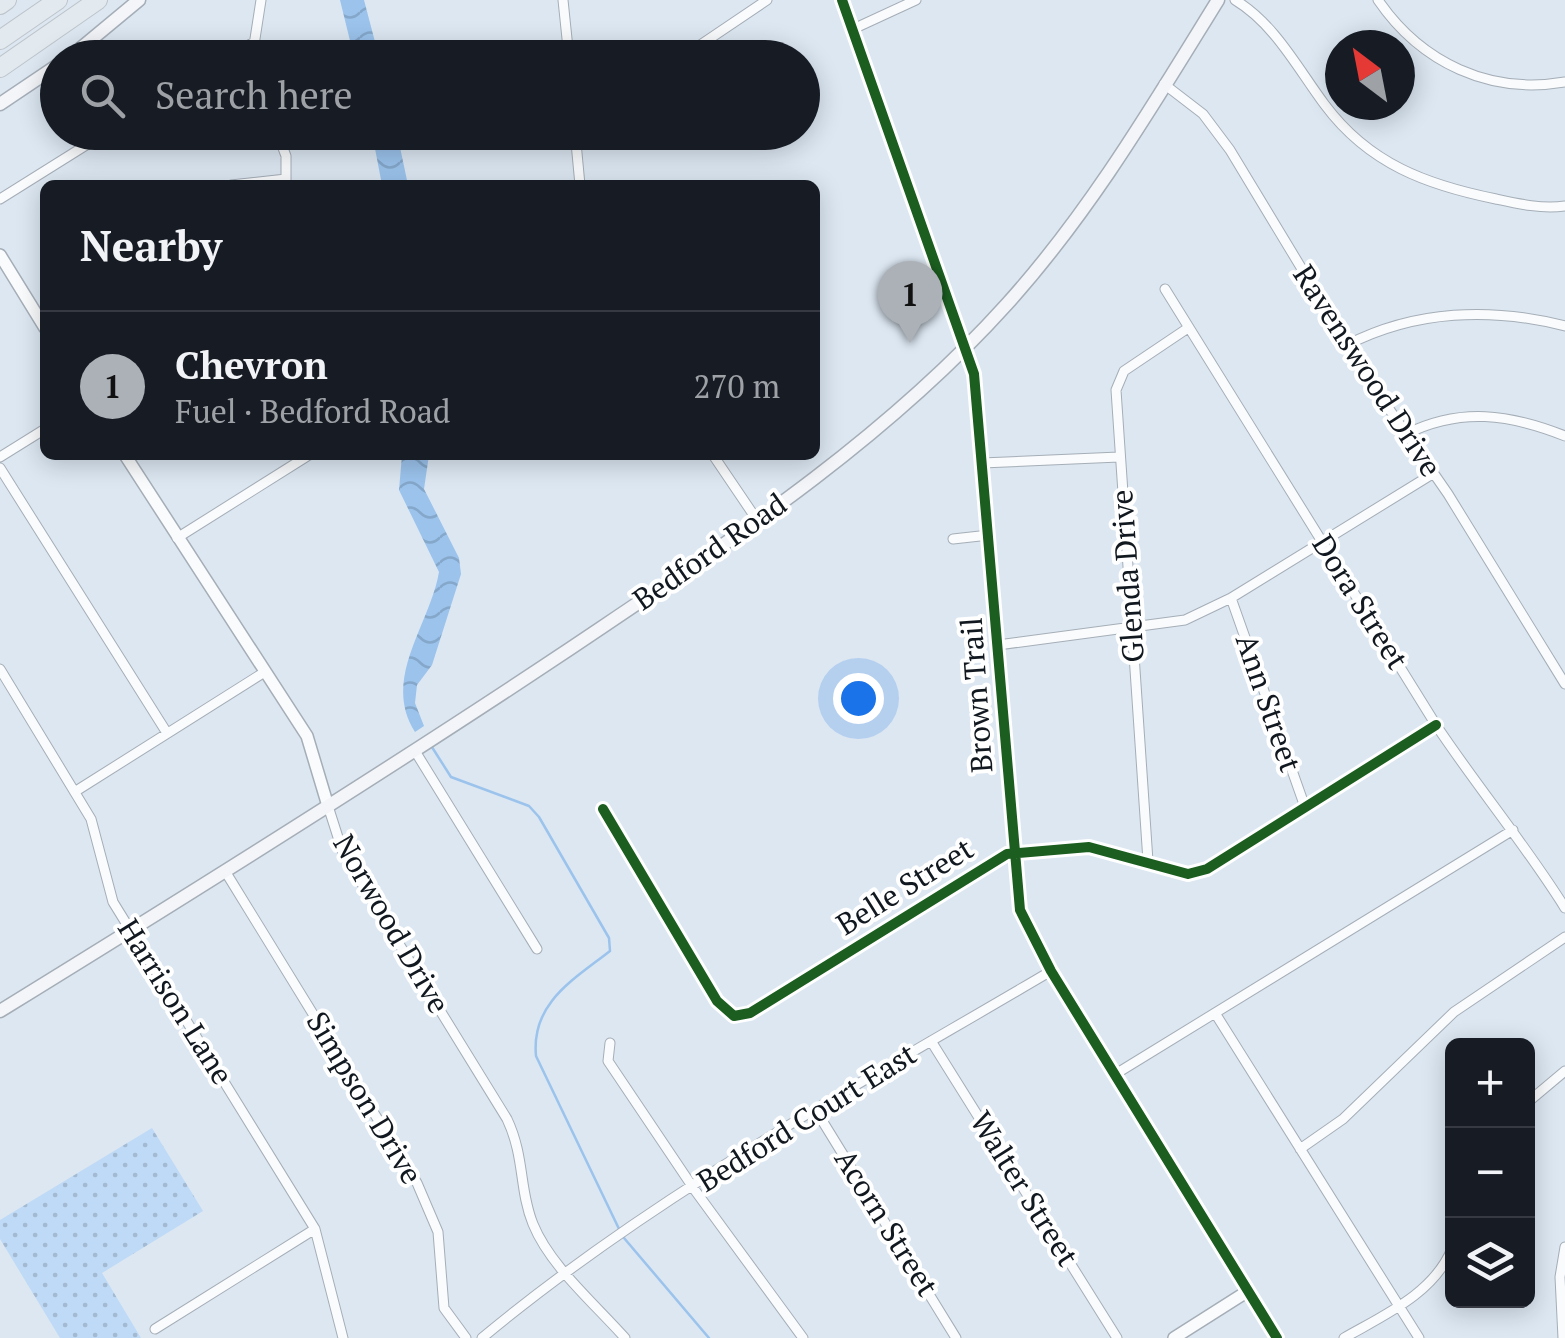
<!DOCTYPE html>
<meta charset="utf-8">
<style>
body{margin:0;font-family:"PT Serif",serif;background:#20242c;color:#f1f3f6}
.controls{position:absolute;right:30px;bottom:30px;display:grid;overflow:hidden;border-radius:15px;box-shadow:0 5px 25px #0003}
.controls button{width:90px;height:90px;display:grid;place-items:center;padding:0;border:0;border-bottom:2px solid #363941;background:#171b24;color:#f1f3f6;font:50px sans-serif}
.compass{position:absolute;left:1325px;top:30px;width:90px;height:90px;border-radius:50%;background:#171b24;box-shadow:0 5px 25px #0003;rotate:328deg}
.you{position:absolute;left:858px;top:698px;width:35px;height:35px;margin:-25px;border:8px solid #fff;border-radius:50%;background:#1a73e8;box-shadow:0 0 0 15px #1a73e833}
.badge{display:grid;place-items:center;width:65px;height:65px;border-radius:50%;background:#acb1b7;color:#111;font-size:32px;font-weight:700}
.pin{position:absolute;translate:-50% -82px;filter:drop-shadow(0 2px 5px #0008)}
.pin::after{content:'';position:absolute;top:52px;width:35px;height:30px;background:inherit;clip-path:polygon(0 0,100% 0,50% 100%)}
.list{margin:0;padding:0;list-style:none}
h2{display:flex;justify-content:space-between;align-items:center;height:130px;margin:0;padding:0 40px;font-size:42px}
h2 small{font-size:32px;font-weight:400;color:#9ea1a6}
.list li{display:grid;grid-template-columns:65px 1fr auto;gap:30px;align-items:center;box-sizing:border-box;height:150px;padding:0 40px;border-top:2px solid #363941}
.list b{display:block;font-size:38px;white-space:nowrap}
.list p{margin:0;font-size:32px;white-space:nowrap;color:#9ea1a6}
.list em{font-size:32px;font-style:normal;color:#9ea1a6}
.icon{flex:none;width:55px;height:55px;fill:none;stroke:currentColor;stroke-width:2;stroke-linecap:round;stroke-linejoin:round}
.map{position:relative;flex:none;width:1565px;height:1338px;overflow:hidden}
.search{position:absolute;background:#171b24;box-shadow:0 5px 25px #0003;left:40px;top:40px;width:780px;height:110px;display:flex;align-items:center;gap:25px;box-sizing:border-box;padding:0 35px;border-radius:55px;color:#9ea1a6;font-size:38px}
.panel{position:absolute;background:#171b24;box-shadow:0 5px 25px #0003;left:40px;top:180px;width:780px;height:280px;border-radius:15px}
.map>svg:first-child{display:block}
</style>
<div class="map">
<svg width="1565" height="1338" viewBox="0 0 1565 1338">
<defs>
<pattern id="grass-dots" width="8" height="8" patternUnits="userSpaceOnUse" patternTransform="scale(2.5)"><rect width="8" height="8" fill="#bfdaf6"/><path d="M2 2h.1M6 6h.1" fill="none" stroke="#a3bad2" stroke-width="1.8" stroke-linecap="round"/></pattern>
<pattern id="water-waves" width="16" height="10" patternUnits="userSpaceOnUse" patternTransform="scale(2.5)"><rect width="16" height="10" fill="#9bc3ec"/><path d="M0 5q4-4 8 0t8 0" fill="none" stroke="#84a7ca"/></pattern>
</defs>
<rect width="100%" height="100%" fill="#dce7f2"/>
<path fill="url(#grass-dots)" d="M 152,1128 L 203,1211 L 102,1273 L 141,1338 L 60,1338 L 0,1239 L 0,1220 Z"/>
<path fill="url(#water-waves)" d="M 340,0 L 364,0 L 379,57 L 354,57 Z
M 372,133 L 397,133 L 408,185 L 382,185 Z
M 402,455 L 429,455 L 424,489 L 459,558 L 461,574 L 432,665 L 417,685 L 415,703 L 424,726 L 415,732 C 381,679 430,625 439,572 L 399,490 Z"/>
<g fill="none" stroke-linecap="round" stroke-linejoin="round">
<path stroke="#9bc3ec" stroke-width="2.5" d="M 430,744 L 451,777 L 529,806 L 539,817 L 609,938 L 610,951 C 573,980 531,1003 536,1056 L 620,1231
M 624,1238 L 709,1338"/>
<defs>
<path id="minor" d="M 563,0 L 569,58
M 1235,0 C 1275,24 1298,69 1325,105 C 1369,164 1427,185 1496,199 C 1519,204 1541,209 1565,206
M 1378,0 C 1421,63 1490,95 1565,82
M 851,30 L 916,0
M 228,58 L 254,42
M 252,58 L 261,0
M 681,58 L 767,0
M 1164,84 L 1203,114 L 1230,150 L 1369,380 L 1448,494 L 1565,684
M 277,132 L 286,156 L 286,182
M 575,132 L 580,185
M 231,185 L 286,179
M 0,199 L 107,132
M 1165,289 L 1436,725 C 1478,788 1525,844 1565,908
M 1347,345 C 1415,310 1491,307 1565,326
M 1406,434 C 1461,407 1509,414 1565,436
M 713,455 L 757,520
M 0,457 L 45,429
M 982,463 L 1119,457
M 0,468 L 167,733
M 177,538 L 309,455
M 953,539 L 989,535
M 1231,598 L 1305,807
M 998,645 L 1185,620 L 1231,598 L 1434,473
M 0,669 L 91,819 L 113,902 L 315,1229 L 343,1338
M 415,751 L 537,949
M 76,791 L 263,673
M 328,806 L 343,853 L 507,1119 C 525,1157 519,1190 533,1224 C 550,1266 595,1304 625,1338
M 603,809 L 717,1001 L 734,1016 L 750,1013 L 1007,854 L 1089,847 L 1188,874 L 1207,869 L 1436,725
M 1148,861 L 1116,390 L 1124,371 L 1188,328
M 225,871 L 417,1183 L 438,1232 L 444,1308 L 466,1338
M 1215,1013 L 1419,1338
M 931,1041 L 1117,1338
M 610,1043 L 608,1061 L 694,1189 L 803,1338
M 1114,1075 L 1513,830
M 1528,1102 L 1565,1071
M 815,1109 L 956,1338
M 1300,1149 L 1343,1119 L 1454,1012 L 1565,937
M 155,1329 L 315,1229
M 482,1338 C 655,1194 858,1085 1051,971
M 1344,1338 C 1384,1315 1433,1294 1452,1249
M 1563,1338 L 1560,1277 L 1565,1247"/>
<path id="tertiary" d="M 842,0 L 974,374 L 1020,910 L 1051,971 L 1277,1338
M 0,255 L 45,328
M 125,455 L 307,736 L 328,806
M 1174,1338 L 1248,1291"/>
<path id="secondary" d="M 69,58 L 139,0
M 0,104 L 58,65
M 0,1011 C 190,894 379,776 565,652 C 721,547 880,445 1007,304 C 1090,212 1153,105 1218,0"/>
<path id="motorway" d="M 0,5 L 7,0
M 0,40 L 58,0
M 0,68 L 98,0"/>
</defs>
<use href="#minor" stroke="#a5aeb7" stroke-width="11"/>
<use href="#tertiary" stroke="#a5aeb7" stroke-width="14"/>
<use href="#secondary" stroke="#a5aeb7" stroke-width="15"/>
<use href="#motorway" stroke="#bec4c9" stroke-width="20"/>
<use href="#minor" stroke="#fafbfd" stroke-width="9"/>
<use href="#tertiary" stroke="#fafbfd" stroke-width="11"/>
<use href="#secondary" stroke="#f3f5f9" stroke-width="12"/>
<use href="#motorway" stroke="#e2e9ef" stroke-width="18"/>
<defs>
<path id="cycleway" d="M 842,0 L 974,374 L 1020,910 L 1051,971 L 1277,1338
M 603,809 L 717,1001 L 734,1016 L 750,1013 L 1007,854 L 1089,847 L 1188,874 L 1207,869 L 1436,725"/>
</defs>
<use href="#cycleway" stroke="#fff" stroke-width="16"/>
<use href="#cycleway" stroke="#1b5e20" stroke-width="10"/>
</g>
<g text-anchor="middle" stroke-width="8" stroke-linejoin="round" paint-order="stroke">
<g font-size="30" fill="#11181f" stroke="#fff">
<text transform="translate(1367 371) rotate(57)" y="10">Ravenswood Drive</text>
<text transform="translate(710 552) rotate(-35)" y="10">Bedford Road</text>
<text transform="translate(1128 576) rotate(-94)" y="10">Glenda Drive</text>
<text transform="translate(1360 602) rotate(58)" y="10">Dora Street</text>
<text transform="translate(977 695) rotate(-94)" y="10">Brown Trail</text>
<text transform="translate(1268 703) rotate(71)" y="10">Ann Street</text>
<text transform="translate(905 887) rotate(-32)" y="10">Belle Street</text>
<text transform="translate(391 924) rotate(60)" y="10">Norwood Drive</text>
<text transform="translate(175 1002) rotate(58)" y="10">Harrison Lane</text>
<text transform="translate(364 1098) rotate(59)" y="10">Simpson Drive</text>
<text transform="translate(807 1118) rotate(-32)" y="10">Bedford Court East</text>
<text transform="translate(1024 1189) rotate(58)" y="10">Walter Street</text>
<text transform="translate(886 1223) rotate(58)" y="10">Acorn Street</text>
</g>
</g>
</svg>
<div class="controls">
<button>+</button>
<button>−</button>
<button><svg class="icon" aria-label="layers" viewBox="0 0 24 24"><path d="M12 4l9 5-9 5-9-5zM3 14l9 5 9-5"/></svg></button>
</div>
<svg class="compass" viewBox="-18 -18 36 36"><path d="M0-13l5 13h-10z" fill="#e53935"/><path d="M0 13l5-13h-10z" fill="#9ea1a6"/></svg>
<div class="you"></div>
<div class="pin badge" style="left:910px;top:343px">1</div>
<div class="search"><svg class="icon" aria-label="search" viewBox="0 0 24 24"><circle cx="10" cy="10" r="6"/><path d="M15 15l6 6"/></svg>Search here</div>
<section class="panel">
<h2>Nearby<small></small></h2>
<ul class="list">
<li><span class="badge">1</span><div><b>Chevron</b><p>Fuel · Bedford Road</p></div><em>270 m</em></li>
</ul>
</section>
</div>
